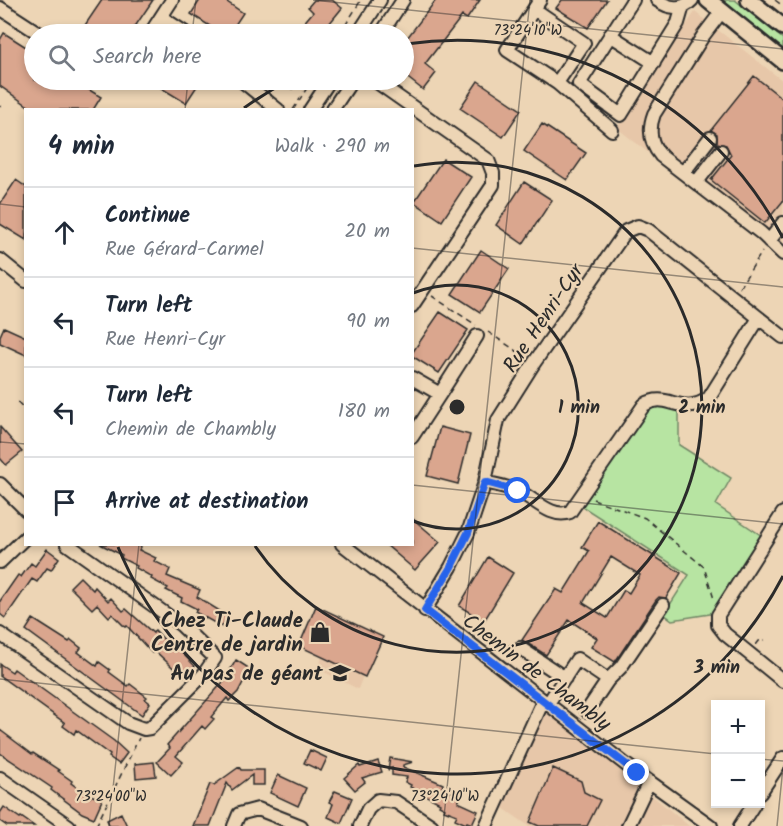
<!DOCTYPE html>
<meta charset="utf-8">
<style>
body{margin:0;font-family:Kalam,sans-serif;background:#f2f2f3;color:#1f2937}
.controls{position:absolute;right:18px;bottom:18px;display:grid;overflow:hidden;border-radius:0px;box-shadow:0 3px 9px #0003}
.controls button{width:54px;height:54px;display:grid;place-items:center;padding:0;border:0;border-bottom:2px solid #e0e1e3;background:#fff;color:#1f2937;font:30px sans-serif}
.stop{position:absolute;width:18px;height:18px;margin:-14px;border:4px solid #2563eb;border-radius:50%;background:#fff}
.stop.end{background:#2563eb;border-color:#fff;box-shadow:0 2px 6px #0008}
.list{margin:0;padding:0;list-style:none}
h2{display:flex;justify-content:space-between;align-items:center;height:78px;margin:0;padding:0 24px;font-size:26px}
h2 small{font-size:20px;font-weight:400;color:#747a83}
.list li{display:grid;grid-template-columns:39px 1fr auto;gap:18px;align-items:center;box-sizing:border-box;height:90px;padding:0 24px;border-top:2px solid #e0e1e3}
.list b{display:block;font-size:22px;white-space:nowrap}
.list p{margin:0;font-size:20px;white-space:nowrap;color:#747a83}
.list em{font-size:20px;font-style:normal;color:#747a83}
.icon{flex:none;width:33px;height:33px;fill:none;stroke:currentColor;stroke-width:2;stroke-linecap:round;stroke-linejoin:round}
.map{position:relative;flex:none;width:783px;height:826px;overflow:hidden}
.search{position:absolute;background:#fff;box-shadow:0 3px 9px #0003;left:24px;top:24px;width:390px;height:66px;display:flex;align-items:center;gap:15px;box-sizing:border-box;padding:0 21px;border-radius:33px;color:#747a83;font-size:22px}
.panel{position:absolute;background:#fff;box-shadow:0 3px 9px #0003;left:24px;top:108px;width:390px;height:438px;border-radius:0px}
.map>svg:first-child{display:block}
</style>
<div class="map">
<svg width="783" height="826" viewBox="0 0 783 826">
<rect width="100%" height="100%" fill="#edd5b5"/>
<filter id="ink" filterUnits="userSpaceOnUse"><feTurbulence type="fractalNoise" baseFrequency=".0167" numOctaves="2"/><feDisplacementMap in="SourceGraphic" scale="12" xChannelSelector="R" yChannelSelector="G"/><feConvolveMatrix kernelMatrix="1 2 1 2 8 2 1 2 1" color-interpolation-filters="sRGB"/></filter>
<g filter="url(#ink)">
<path fill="#e7c7a9" d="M 695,12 L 783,81 L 783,259 L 617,128 Z
M 322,657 L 363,676 L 358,689 L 318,669 Z
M 544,707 L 689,826 L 529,826 L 500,806 Z"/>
<path fill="#b7e4a2" stroke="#718866" stroke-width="1.5" d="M 722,0 L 735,0 L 783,39 L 783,49 Z
M 654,401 L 679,408 L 679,445 L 731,478 L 716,505 L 762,536 L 716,613 L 672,620 L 664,614 L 689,575 L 580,505 Z"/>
<path fill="#daa68e" stroke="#2b2b2b" stroke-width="1.5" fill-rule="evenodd" d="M 102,0 L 153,0 L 130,34 L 79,34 Z
M 200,0 L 224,0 L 243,13 L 229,34 L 222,34 L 191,14 Z
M 314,0 L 332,0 L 342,8 L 329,24 L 334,27 L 328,34 L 314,34 L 302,25 L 313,12 L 308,7 Z
M 436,0 L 480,0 L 467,19 L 462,16 L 425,64 L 436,73 L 423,90 L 404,75 L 404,42 Z
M 562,0 L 607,0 L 588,28 L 556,8 Z
M 4,33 L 34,52 L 34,80 L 73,80 L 101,97 L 93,110 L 34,110 L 0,86 L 0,40 Z
M 754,76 L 783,99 L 783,201 L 765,223 L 711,180 L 731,155 L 726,145 L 717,143 L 717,134 L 711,130 Z
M 148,80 L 201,80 L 186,103 Z
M 280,80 L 299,80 L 292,89 Z
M 478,81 L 521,110 L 503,137 L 460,108 Z
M 542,124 L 586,153 L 567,180 L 524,151 Z
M 443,159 L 471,177 L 442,221 L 414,202 Z
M 16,180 L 26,187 L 26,240 L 0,224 L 0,204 Z
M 524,182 L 552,200 L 523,244 L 496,225 Z
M 481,250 L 509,269 L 480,312 L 452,294 Z
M 440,312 L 468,330 L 439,373 L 412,356 L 412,353 Z
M 4,327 L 26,337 L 26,355 L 0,343 L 0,336 Z
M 0,427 L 22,452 L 6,465 L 0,458 Z
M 440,427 L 470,435 L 458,484 L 427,476 Z
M 412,518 L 440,542 L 415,570 L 385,544 L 412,544 Z
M 598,521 L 681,573 L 666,598 L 659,597 L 656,600 L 615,662 L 591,647 L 597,638 L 569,620 L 546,655 L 522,640 L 556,589 L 563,593 L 589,551 L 582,547 ZM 611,557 L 640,575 L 629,593 L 624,590 L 607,618 L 583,603 Z
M 100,544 L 135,544 L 141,547 L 139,550 L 156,558 L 154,561 L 170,569 L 167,576 L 200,590 L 197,597 L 228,616 L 222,627 L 195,612 L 197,609 L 181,601 L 182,598 L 166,590 L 168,588 L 151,579 L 152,577 L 136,568 L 137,566 L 121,558 L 122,555 Z
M 47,549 L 59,558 L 51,570 L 47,568 L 37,582 L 32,579 L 5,618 L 0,614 L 0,601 L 18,575 L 21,577 L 31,563 L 35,566 Z
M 488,557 L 513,573 L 484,621 L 459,606 Z
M 80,577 L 93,590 L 95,587 L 108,601 L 111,598 L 123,611 L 126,609 L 153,633 L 155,630 L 168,644 L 171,642 L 195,666 L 183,677 L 154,650 L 152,653 L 127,626 L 125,627 L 112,614 L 109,617 L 97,604 L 92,609 L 70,587 Z
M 316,606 L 383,637 L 365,677 L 299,646 Z
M 33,619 L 69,642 L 71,640 L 81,648 L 78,652 L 97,666 L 99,662 L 110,670 L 109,672 L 128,686 L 130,684 L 147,697 L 145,699 L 150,703 L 142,715 L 26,630 Z
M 236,660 L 250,669 L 238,692 L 229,701 L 227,698 L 211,717 L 214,719 L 205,729 L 202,726 L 176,756 L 183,762 L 171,775 L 157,762 L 170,748 L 167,745 L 231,673 L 229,672 Z
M 0,664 L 12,672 L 14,669 L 114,741 L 127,753 L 119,764 L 109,757 L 110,755 L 76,730 L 74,734 L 63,726 L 65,723 L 0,676 Z
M 0,730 L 32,754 L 33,753 L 59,770 L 58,771 L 72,781 L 71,783 L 90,797 L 91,795 L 102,800 L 94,818 L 82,813 L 51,790 L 52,788 L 0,753 Z
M 310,750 L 327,758 L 321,771 L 304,763 Z
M 390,758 L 413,762 L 403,765 L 403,767 L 443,784 L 442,788 L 461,797 L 458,802 L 478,811 L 472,824 L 467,822 L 466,824 L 455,819 L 457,815 L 444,810 L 445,808 L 439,805 L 440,803 L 410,787 L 411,785 L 405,782 L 407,777 L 392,775 L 392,768 L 388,770 Z
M 378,761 L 382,772 L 362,778 L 365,782 L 355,790 L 344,778 L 359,765 L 360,767 Z
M 154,762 L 156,776 L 136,778 L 135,764 Z
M 239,767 L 241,770 L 264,770 L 264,785 L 252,785 L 252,775 L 232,790 L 227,783 L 210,826 L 193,826 L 210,784 L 214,785 Z
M 553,768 L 581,781 L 584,792 L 600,800 L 587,826 L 539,826 L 530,822 Z
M 278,775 L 306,788 L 298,806 L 270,793 Z
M 335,791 L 352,798 L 341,823 L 328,817 L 333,804 L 329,802 Z
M 4,807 L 20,818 L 21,817 L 34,826 L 7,826 L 0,821 L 0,813 Z
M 121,813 L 127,826 L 110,826 L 107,820 Z"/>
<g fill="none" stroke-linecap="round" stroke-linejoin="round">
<defs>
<path id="minor" d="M 633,0 L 579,84 L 621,115 L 678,23 L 683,6
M 657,0 C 668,8 682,11 692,0
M 0,8 L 40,34
M 534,9 L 584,43 L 557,83 L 507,50 L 540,0
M 722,11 L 703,36 L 654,114 C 648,130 650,143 661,156 L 761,233 L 783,254
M 161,17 L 187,34
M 150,34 L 172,0
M 358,34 L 380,0
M 381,34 L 403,0
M 610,35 L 654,63
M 241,80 L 278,110
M 374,80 L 488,160 L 493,173 L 493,185 L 412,306
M 557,83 L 612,130
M 310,110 L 330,80
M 332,110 L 352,80
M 683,173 L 710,138
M 696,183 L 721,151
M 769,241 L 783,223
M 0,260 L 26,281
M 412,378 L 440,394 L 477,336
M 412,437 L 440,394
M 485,482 C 496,485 508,487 518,491 C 535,499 551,519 570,512 L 644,405 C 668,390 680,418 709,398 L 759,318
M 0,484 L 26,510
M 783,513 L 718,615 L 718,625 L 725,634 L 783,681
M 342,544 L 629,767 L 711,826
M 0,562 L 26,537
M 425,610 L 451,567 L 468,533 L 485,482 L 498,420 L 534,363 L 626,231 L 638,226 L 648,230 L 783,337
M 0,634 L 128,723 L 144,729 L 150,728 L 204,674 L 215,658 L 181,625 L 67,544
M 520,648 L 565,678
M 547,705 L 577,659 L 608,680 L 621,667 L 663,605
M 587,711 L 608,680
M 0,778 L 69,826
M 760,793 L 783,758
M 234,826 L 239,814 L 258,809 L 301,826
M 360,826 L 368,809 L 378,800 L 396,802 L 432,826
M 486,826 L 543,701
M 628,826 L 649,782
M 740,826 L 754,804"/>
<path id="major" d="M 708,0 L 783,61
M 749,0 L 783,27"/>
</defs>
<use href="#minor" stroke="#2b2b2b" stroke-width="16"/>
<use href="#major" stroke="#2b2b2b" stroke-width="20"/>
<path stroke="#2b2b2b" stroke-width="1.5" stroke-dasharray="6 4.5" stroke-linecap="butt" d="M 775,0 L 783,6
M 340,34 L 361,0
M 0,106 L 1,107
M 293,110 L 312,80
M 739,288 L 762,252
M 432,296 L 476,325
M 488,332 L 524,356
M 18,402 L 26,411
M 593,499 L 645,518 L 704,567 L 714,599
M 756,645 L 759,641 L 765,640
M 96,826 L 139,738"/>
<use href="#minor" stroke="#edd5b5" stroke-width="12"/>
<use href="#major" stroke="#edd5b5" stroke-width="15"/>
</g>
</g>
<g fill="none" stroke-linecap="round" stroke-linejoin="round" filter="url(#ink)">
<path stroke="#2563eb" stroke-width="8" d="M 518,491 L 485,482 L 468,533 L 451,567 L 425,610 L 637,773"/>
</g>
<path fill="none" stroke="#2b2b2b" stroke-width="1.5" stroke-opacity="0.45" d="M 313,0 L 783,49M 192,34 L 196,0M 185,110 L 188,80M 0,204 L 26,207M 412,248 L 783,287M 0,442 L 26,444M 412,485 L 783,524M 0,679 L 716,754M 760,759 L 783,761M 109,826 L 139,544M 443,826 L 530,0M 777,826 L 783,767"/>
<g fill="none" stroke="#2b2b2b" stroke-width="3">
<path d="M413 293A122 122 0 1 1 413 521"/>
<path d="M414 166A245 245 0 1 1 255 546"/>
<path d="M783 576A367 367 0 0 1 118 547M244 108A367 367 0 0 1 290 80M406 44A367 367 0 0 1 783 238"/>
</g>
<defs>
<symbol id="shop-bare" viewBox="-9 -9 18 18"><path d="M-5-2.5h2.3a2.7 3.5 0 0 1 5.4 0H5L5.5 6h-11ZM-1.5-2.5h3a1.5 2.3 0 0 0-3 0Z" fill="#2b2b2b" stroke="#edd5b5" stroke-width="2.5" paint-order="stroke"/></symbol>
<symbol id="school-bare" viewBox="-9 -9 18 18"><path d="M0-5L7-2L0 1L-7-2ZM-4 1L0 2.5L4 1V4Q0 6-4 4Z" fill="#2b2b2b" stroke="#edd5b5" stroke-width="2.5" paint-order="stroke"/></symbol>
</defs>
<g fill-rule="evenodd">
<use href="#shop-bare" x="305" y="617" width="30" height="30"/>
<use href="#school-bare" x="325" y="658" width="30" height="30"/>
</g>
<g text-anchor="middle" stroke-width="4.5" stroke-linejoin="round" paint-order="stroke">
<g font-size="21" fill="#2b2b2b" stroke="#edd5b5">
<text transform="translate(543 318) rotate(-56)" y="7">Rue Henri-Cyr</text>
<text transform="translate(537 672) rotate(37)" y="7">Chemin de Chambly</text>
</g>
<g font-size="21" font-weight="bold" fill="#2b2b2b" stroke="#edd5b5" text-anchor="end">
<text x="303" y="627">Chez Ti-Claude<tspan x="303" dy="24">Centre de jardin</tspan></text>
<text x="323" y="680">Au pas de géant</text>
</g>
</g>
<g font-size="15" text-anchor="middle" fill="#2b2b2b" stroke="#edd5b5" stroke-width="4.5" stroke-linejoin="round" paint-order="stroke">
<text x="528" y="35">73°24'10"W</text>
<text x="111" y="801">73°24'00"W</text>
<text x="445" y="801">73°24'10"W</text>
</g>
<circle cx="457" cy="407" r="9" fill="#2b2b2b" stroke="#edd5b5" stroke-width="3"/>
<g font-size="18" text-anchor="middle" font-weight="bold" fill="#2b2b2b" stroke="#edd5b5" stroke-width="4.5" stroke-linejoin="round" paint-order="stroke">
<text x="579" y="413">1 min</text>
<text x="702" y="413">2 min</text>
<text x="717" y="673">3 min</text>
</g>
</svg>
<div class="controls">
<button>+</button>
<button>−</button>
</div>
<div class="stop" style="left:518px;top:491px"></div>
<div class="stop end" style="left:637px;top:773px"></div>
<div class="search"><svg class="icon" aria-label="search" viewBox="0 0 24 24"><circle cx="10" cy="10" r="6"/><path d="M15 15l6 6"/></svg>Search here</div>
<section class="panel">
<h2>4 min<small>Walk · 290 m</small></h2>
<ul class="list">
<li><svg class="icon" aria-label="ahead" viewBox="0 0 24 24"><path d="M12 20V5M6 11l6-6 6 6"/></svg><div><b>Continue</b><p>Rue Gérard-Carmel</p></div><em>20 m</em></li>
<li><svg class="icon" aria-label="left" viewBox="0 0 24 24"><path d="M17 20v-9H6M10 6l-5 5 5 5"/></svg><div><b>Turn left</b><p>Rue Henri-Cyr</p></div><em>90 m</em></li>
<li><svg class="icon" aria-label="left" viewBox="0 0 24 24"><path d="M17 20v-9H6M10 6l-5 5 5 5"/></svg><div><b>Turn left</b><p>Chemin de Chambly</p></div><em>180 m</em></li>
<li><svg class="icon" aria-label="arrive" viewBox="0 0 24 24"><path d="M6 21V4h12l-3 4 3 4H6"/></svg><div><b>Arrive at destination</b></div></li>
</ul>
</section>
</div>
